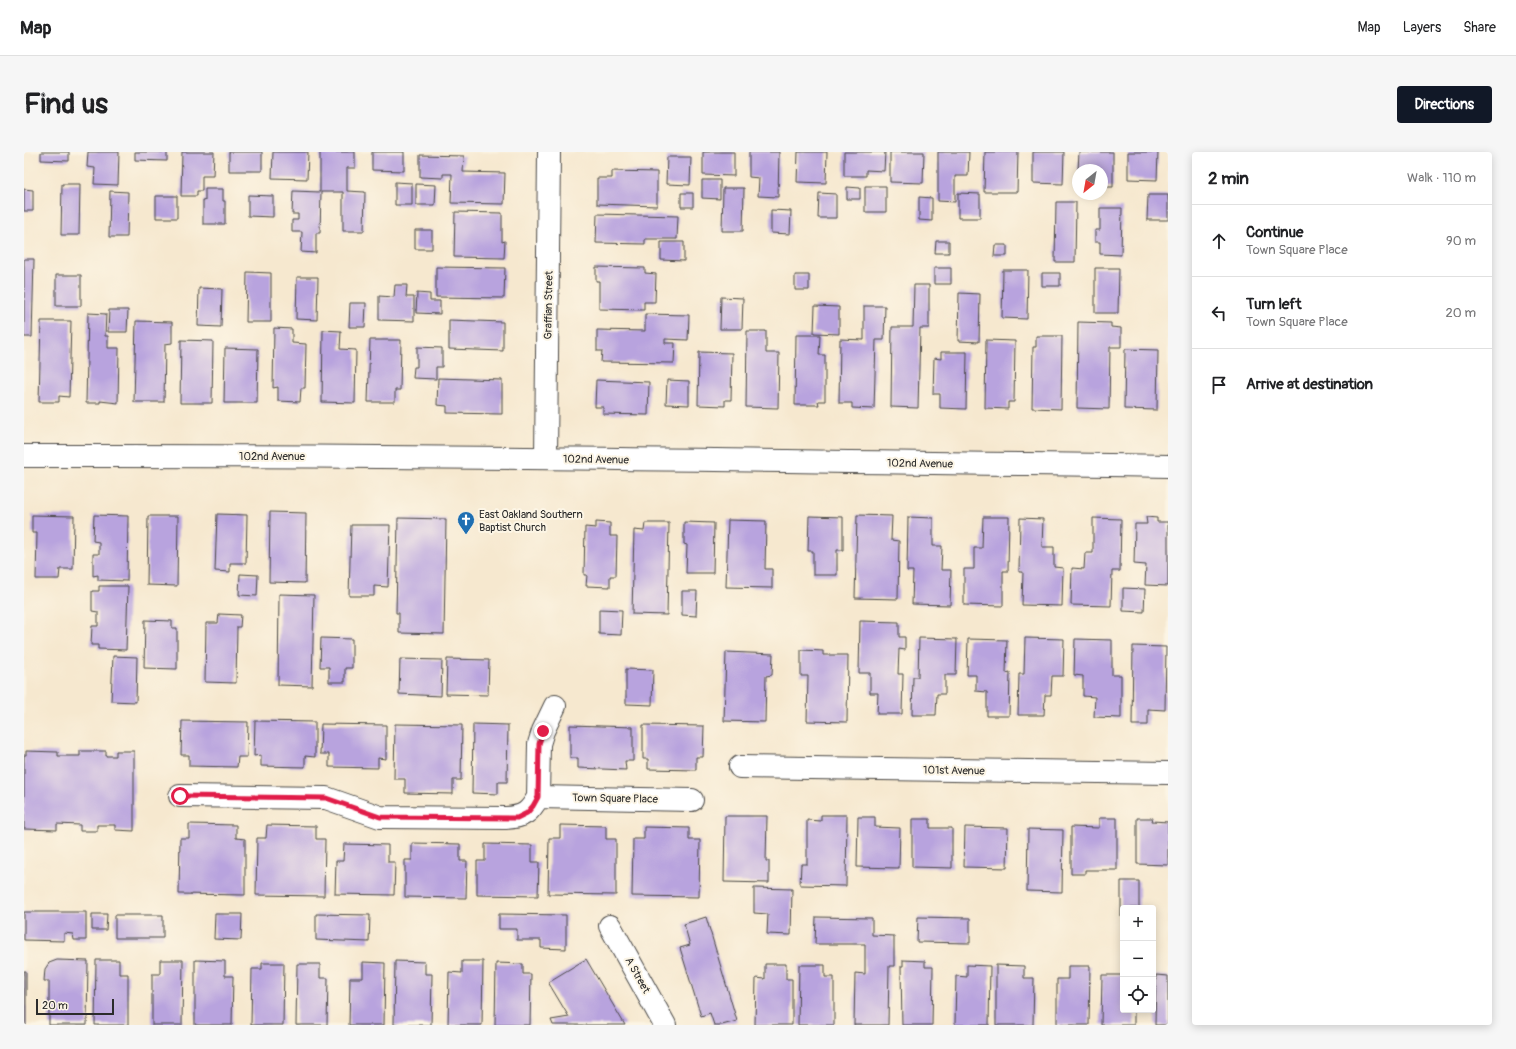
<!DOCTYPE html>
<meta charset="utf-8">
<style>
body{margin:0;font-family:Pangolin,sans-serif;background:#f6f6f6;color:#202124}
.controls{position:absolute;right:12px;bottom:12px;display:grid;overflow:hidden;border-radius:4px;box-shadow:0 2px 10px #0003}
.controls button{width:36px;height:36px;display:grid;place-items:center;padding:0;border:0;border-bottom:1px solid #e0e0e0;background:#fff;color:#202124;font:20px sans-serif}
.compass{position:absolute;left:1048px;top:12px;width:36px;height:36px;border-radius:50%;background:#fff;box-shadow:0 2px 10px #0003;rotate:211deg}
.scale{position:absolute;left:12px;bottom:10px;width:78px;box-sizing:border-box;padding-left:4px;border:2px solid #2b2b2b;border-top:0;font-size:11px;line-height:14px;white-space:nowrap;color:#2b2b2b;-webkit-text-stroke:3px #fcf5e5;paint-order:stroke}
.stop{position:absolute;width:12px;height:12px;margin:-9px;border:3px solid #e11d48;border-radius:50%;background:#fff}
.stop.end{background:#e11d48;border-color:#fff;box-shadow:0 1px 4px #0008}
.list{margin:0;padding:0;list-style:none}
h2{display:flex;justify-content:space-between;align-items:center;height:52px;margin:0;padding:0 16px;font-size:17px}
h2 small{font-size:13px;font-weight:400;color:#757577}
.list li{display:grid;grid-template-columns:26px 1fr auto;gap:12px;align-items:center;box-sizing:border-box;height:72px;padding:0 16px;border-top:1px solid #e0e0e0}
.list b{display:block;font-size:15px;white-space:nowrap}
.list p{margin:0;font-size:13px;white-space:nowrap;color:#757577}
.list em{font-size:13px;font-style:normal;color:#757577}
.icon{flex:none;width:22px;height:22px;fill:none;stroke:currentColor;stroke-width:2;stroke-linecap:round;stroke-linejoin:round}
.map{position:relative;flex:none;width:1144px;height:873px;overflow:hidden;border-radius:4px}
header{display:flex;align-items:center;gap:24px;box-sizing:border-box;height:56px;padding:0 20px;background:#fff;border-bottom:1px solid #e0e0e0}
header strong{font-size:19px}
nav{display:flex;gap:22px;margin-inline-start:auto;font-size:14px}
.intro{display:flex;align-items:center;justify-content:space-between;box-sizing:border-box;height:96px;padding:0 24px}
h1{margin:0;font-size:28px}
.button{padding:10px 18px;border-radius:4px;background:#111827;color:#fff;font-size:14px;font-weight:700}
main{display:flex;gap:24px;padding:0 24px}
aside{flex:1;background:#fff;border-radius:4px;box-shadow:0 2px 10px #0003}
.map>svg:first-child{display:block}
</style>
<header>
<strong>Map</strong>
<nav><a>Map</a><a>Layers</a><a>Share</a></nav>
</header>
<div class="intro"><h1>Find us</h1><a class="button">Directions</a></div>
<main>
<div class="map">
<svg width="1144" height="873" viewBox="0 0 1144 873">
<rect width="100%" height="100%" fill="#fcf5e5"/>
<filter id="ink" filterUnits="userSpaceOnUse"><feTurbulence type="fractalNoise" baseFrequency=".025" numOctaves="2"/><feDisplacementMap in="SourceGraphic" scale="8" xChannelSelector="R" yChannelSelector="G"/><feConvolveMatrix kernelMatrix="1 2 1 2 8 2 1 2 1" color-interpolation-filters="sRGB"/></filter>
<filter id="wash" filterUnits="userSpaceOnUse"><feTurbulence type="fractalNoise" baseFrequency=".012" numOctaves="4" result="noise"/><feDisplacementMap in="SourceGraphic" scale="16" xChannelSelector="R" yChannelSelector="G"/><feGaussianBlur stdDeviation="0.9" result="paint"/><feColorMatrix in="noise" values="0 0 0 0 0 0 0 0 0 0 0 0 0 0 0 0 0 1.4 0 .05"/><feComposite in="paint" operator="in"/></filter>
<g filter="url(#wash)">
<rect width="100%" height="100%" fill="#f6e8cf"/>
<g id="blocks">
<path fill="#b8a3de" d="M 17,0 L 45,0 L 45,9 L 17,8 Z
M 64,0 L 95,0 L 94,33 L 70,32 L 71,16 L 63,15 Z
M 111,0 L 143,0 L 143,9 L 111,8 Z
M 158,0 L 190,0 L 189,24 L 178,24 L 178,39 L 173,39 L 173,44 L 157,44 Z
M 205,0 L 238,0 L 238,19 L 205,19 Z
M 249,0 L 284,0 L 283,27 L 248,26 Z
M 296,0 L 331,0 L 331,16 L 323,16 L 323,39 L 341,40 L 340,79 L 319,79 L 319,40 L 297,40 L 296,81 L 292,81 L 292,101 L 277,100 L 278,80 L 268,80 L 268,68 L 274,68 L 274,62 L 268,62 L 269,39 L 296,40 Z
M 348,0 L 380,0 L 380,19 L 348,18 Z
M 679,0 L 710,0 L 710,24 L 679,23 Z
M 725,0 L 755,0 L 754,45 L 734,44 L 735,26 L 725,25 Z
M 774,0 L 803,0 L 802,31 L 773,30 Z
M 820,0 L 861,0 L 860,19 L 842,18 L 842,24 L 820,24 Z
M 866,0 L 900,0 L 899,31 L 866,30 Z
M 914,0 L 945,0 L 944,24 L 931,24 L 931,50 L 914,49 Z
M 961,0 L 994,0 L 993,40 L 960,40 Z
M 1009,0 L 1040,0 L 1039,32 L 1009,31 Z
M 1055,0 L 1089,0 L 1089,35 L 1078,35 L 1078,18 L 1054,18 Z
M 1104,0 L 1134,0 L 1133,28 L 1104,27 Z
M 396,3 L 440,4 L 439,20 L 481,21 L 480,52 L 427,51 L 428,22 L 419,22 L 419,26 L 396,25 Z
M 643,5 L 667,5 L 666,33 L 642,32 Z
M 588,19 L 633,20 L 633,54 L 573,52 L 573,26 L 588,26 Z
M 678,28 L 696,28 L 696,47 L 678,46 Z
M 371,30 L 388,31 L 388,53 L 371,53 Z
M 38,32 L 56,32 L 55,83 L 37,83 Z
M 392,32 L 412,33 L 411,53 L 392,53 Z
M 841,34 L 862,34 L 862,60 L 841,60 Z
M 823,35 L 836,36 L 836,47 L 823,47 Z
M 699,36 L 720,36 L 719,79 L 698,79 Z
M 0,37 L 9,38 L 9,59 L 0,59 Z
M 181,37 L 199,37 L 199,49 L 201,49 L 201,72 L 179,72 L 179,48 L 181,49 Z
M 86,39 L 104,40 L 103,85 L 85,85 Z
M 657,41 L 669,41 L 669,55 L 657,55 Z
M 795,41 L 812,42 L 812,66 L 794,66 Z
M 934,41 L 956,42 L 956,66 L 934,66 Z
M 224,43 L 249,44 L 249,65 L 224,64 Z
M 1124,43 L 1144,43 L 1144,68 L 1123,68 Z
M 132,44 L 153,44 L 153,66 L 132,66 Z
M 895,45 L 908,46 L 908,69 L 895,68 Z
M 1032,50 L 1052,50 L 1051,110 L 1031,110 Z
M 1076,56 L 1098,56 L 1097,103 L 1076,102 L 1076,90 L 1071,90 L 1071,78 L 1076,78 Z
M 747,58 L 767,59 L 766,82 L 747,81 Z
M 431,60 L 478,61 L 478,90 L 481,89 L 480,106 L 430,105 Z
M 573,62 L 654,64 L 653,87 L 621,87 L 621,92 L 572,91 Z
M 391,78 L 408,78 L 408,97 L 391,97 Z
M 912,89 L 925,89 L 925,101 L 911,101 Z
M 637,90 L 660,90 L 660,109 L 637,108 Z
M 971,93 L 983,93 L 983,104 L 970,104 Z
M 0,107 L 10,107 L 8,185 L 0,185 Z
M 412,115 L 481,116 L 480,146 L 412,145 Z
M 572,115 L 621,116 L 621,121 L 632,122 L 631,150 L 620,150 L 620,158 L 575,157 L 575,129 L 572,129 Z
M 910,116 L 927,116 L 927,132 L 910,132 Z
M 1071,116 L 1095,116 L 1094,161 L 1071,161 Z
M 979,118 L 1004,118 L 1003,167 L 978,166 Z
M 223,120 L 247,121 L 247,170 L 222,170 Z
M 1018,121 L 1036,121 L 1036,134 L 1018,134 Z
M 32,123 L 57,123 L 57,154 L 32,154 Z
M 771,123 L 785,123 L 785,138 L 771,138 Z
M 273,125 L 294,125 L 293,168 L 272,167 Z
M 371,133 L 383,133 L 382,145 L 390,145 L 390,169 L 355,168 L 355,144 L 370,145 Z
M 890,133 L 905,133 L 905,176 L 896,176 L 894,256 L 867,255 L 868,175 L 889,175 Z
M 175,136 L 198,137 L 197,175 L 174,174 Z
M 393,141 L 406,142 L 406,149 L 416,149 L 416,162 L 392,161 Z
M 935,141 L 956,142 L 955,190 L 934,189 Z
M 697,145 L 719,146 L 718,177 L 696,177 Z
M 326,151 L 342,151 L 341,175 L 325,175 Z
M 791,154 L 815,155 L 815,182 L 790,181 Z
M 840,154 L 861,154 L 860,188 L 852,188 L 850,257 L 828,256 L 828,251 L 815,251 L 816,187 L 840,188 Z
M 85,158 L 104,158 L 103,180 L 84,180 Z
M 64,161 L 82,162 L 81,184 L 84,184 L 84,196 L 95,196 L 94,251 L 76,249 L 76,251 L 62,251 Z
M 621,162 L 665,163 L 664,188 L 641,187 L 641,191 L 651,191 L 650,211 L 577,210 L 578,199 L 573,199 L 573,178 L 621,179 Z
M 425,168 L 479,170 L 479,199 L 425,197 Z
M 17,169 L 47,169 L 45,245 L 35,244 L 35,250 L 15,250 Z
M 112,169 L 148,170 L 148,191 L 141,192 L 140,250 L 110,250 Z
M 1054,170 L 1087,171 L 1087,175 L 1097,176 L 1097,195 L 1086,195 L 1085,257 L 1053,256 Z
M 250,176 L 268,177 L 268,191 L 282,192 L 281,236 L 277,236 L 276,250 L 254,249 L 254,235 L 249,236 Z
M 299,178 L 317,179 L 316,197 L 332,198 L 331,251 L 298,250 Z
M 723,179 L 742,179 L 742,201 L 755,201 L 754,256 L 722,255 Z
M 772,183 L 796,183 L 795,203 L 801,203 L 801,249 L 794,249 L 795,253 L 771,253 Z
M 1012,184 L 1038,184 L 1037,257 L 1008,256 L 1009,195 L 1012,195 Z
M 157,188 L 189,189 L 188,251 L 156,251 Z
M 346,188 L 377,188 L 376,238 L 371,238 L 371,250 L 344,250 Z
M 962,188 L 991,189 L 990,250 L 984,250 L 984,257 L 961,256 Z
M 393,195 L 418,196 L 418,215 L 412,215 L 412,227 L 389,226 L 390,215 L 393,215 Z
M 201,196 L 234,197 L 233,251 L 200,251 Z
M 1101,197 L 1134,198 L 1133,258 L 1100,257 Z
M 675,200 L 708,201 L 707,248 L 701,248 L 701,254 L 674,253 Z
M 917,200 L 943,200 L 942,257 L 916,256 L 916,242 L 909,242 L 910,206 L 917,207 Z
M 414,226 L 478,228 L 478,262 L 423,261 L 423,254 L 413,253 Z
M 572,228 L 625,230 L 624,263 L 579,262 L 579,255 L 571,255 Z
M 643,228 L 665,229 L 665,253 L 642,252 Z
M 246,360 L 282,361 L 281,431 L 245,430 Z
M 193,362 L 223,363 L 222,411 L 206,411 L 206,420 L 191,419 Z
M 8,363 L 50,364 L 49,417 L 36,417 L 35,427 L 12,427 L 13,381 L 8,381 Z
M 70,363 L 104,364 L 103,429 L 74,428 L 74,423 L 69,424 L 69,402 L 75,402 L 75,390 L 69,389 Z
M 833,363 L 868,364 L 867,388 L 875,389 L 874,447 L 831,446 Z
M 124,364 L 154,364 L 153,434 L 123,433 Z
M 785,364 L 819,365 L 819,398 L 813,398 L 813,423 L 789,423 L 789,399 L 784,399 Z
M 884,365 L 909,366 L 909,394 L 918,394 L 917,418 L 927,418 L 926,453 L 888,452 L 889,419 L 883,419 Z
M 959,365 L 985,365 L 984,419 L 979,419 L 979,454 L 940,453 L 940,417 L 950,417 L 950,396 L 958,396 Z
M 1122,365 L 1133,366 L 1133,370 L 1144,370 L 1144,434 L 1121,433 L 1122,413 L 1110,412 L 1111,372 L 1123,372 Z
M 374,366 L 422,367 L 420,482 L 375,481 L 375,461 L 372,461 Z
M 996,366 L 1019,367 L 1018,395 L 1030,395 L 1030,415 L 1039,416 L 1038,454 L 998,453 L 999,420 L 995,420 Z
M 1069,366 L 1097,367 L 1096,419 L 1088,419 L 1087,454 L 1047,453 L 1048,416 L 1060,417 L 1061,401 L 1069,401 Z
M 704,368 L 742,369 L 741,417 L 748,417 L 748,436 L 702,435 Z
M 572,370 L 586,371 L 586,384 L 593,384 L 592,424 L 586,424 L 586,435 L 562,434 L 563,423 L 560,423 L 561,375 L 572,376 Z
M 660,370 L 690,371 L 689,421 L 662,421 L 663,393 L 660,392 Z
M 621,371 L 645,371 L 643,463 L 608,462 L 610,378 L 620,379 Z
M 327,373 L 366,373 L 364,435 L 350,434 L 350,444 L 325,444 Z
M 216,422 L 234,423 L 233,444 L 215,443 Z
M 75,434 L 104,434 L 102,498 L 74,497 L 74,493 L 67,493 L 68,474 L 74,474 L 74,460 L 68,459 L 68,439 L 75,439 Z
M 1099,436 L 1121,437 L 1120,460 L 1099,459 Z
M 658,439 L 673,439 L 672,464 L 658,463 Z
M 255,442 L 290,443 L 288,534 L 254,533 Z
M 575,457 L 598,458 L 597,483 L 575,482 Z
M 195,462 L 217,463 L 216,475 L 213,475 L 212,531 L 181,530 L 182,471 L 194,471 Z
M 121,468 L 148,469 L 148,476 L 153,476 L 153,517 L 120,516 Z
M 836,469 L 875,470 L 875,485 L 881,485 L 881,498 L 875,497 L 874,522 L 879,522 L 878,562 L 853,562 L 854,541 L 846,541 L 846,521 L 835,521 Z
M 297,486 L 328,487 L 328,516 L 321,516 L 321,530 L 305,530 L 305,515 L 296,515 Z
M 895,486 L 933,487 L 932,523 L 921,523 L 921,542 L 913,542 L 912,563 L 888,563 L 889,525 L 894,525 Z
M 1001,486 L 1040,487 L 1039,524 L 1028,524 L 1027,543 L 1021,543 L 1020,563 L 994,563 L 995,522 L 1000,522 Z
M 944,487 L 983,488 L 982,521 L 986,520 L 985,564 L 963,564 L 963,540 L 952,539 L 952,523 L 943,523 Z
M 1051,487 L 1088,488 L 1088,523 L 1097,523 L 1097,566 L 1070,565 L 1071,545 L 1059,544 L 1059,524 L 1050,523 Z
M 1109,494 L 1142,495 L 1141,558 L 1124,557 L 1124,573 L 1108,573 Z
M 777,498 L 799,499 L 799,503 L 824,503 L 823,570 L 783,569 L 784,524 L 777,524 Z
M 702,500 L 749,502 L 748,523 L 742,524 L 741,570 L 700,569 Z
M 89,504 L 113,505 L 112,550 L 87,549 Z
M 376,507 L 418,508 L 417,544 L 375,542 Z
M 423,507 L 465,508 L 464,543 L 422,542 Z
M 602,517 L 629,518 L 628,553 L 602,552 Z
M 158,569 L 224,570 L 223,605 L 214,605 L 213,615 L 165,614 L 165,603 L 157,603 Z
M 231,569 L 291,570 L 291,605 L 281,604 L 281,615 L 237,614 L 237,603 L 230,604 Z
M 297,572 L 362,573 L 362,607 L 354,606 L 354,616 L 305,615 L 305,602 L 296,602 Z
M 371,572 L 438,573 L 437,628 L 429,628 L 429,642 L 381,641 L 381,627 L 370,627 Z
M 449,572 L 484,573 L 483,630 L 474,630 L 474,642 L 448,641 Z
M 546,573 L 609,575 L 609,609 L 601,609 L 602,618 L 554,616 L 554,606 L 546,606 Z
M 619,573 L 680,574 L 679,605 L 672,605 L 672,618 L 624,617 L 624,607 L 619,607 Z
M 2,599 L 34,600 L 34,604 L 56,604 L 56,599 L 82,599 L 82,604 L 92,604 L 92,599 L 110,599 L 110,679 L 91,678 L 91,673 L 73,673 L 73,679 L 56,679 L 56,673 L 33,672 L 33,678 L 0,677 L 0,603 L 2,603 Z
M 797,663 L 823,663 L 822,734 L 776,733 L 777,712 L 783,712 L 783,668 L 797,669 Z
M 701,664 L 743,664 L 742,709 L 745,709 L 745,731 L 700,730 Z
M 834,665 L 851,665 L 851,675 L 876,676 L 875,716 L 833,715 Z
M 1075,666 L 1093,666 L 1093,718 L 1061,718 L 1061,722 L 1047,722 L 1047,675 L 1075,676 Z
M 1113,666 L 1129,666 L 1128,669 L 1144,670 L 1144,713 L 1113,712 Z
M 888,667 L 906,667 L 906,676 L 928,676 L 928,716 L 888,715 Z
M 165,672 L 212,673 L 212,686 L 221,687 L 221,743 L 155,742 L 156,686 L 165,686 Z
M 243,673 L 292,674 L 292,687 L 301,687 L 300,744 L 232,743 L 233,686 L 242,686 Z
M 536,673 L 582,674 L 582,687 L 592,687 L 592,743 L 524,742 L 525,686 L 536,686 Z
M 620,675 L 665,676 L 665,688 L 676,688 L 675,745 L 608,744 L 609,687 L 620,687 Z
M 941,675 L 984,676 L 983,716 L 940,715 Z
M 1004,677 L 1039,678 L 1038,740 L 1003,739 Z
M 388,691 L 436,692 L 436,709 L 443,709 L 442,746 L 381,745 L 381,708 L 388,708 Z
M 320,692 L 364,693 L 364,710 L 371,710 L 370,743 L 311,742 L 312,709 L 319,709 Z
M 461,692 L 508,693 L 508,710 L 515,710 L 514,744 L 453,743 L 453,709 L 461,709 Z
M 1097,729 L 1115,729 L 1115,756 L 1099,756 L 1099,764 L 1097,764 Z
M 730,736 L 768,737 L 767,783 L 743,782 L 744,762 L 730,761 Z
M 0,760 L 62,760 L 62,788 L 50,788 L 49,782 L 40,781 L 40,789 L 0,788 Z
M 68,762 L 83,762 L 82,778 L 68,778 Z
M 191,762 L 218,762 L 217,788 L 190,787 Z
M 292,762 L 346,763 L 345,790 L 292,788 Z
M 475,762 L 542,763 L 542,797 L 517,796 L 517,788 L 493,788 L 493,777 L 475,777 Z
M 91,763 L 139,763 L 139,786 L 91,786 Z
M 682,765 L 713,869 L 698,873 L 690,873 L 686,861 L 677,864 L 656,796 L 666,793 L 660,772 Z
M 792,765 L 848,766 L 848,783 L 870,784 L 870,814 L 865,814 L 864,873 L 830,873 L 831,821 L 841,822 L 841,792 L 791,792 Z
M 894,765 L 946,766 L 946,791 L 893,790 Z
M 562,807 L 601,873 L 529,873 L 527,868 L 545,865 L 524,830 Z
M 33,808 L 64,809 L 63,873 L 25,873 L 25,829 L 20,829 L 21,817 L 25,811 Z
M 72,808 L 95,808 L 95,822 L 104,822 L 104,873 L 71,873 Z
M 136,808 L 159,808 L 158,873 L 128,873 L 128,822 L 136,822 Z
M 171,808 L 201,809 L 201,824 L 209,824 L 208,873 L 171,873 Z
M 879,808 L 901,809 L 901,815 L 909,815 L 908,873 L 878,873 L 877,814 L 879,814 Z
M 371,809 L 401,810 L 401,822 L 408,822 L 407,873 L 370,873 Z
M 438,809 L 459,809 L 458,873 L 424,873 L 425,820 L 438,821 Z
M 339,810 L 361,811 L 360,873 L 325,873 L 326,826 L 339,826 Z
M 238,811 L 260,811 L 259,873 L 227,873 L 228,817 L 238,817 Z
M 472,811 L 499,812 L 499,822 L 507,822 L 506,873 L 471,873 Z
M 273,812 L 296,812 L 296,826 L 304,826 L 303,873 L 272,873 Z
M 741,812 L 762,812 L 762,827 L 768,827 L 768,873 L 731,873 L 732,826 L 741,827 Z
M 775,813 L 801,813 L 801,825 L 810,825 L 810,873 L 774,873 Z
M 943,813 L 966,814 L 965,873 L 931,873 L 932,824 L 943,825 Z
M 972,813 L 1000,814 L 1000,826 L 1010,826 L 1009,873 L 972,873 Z
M 1044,814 L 1066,814 L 1065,873 L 1033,873 L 1033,827 L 1044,827 Z
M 0,819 L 2,819 L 2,873 L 0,873 Z
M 1078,823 L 1099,823 L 1099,858 L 1110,858 L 1110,873 L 1077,873 Z
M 1132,823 L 1144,824 L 1144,873 L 1131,873 Z"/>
</g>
</g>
<g filter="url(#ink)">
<use href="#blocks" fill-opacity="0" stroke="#494744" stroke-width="1"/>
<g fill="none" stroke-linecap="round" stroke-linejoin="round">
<defs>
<path id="minor" d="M 0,304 C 381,303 763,309 1144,314
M 522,306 L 525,0
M 716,615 L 1144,621
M 156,644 L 302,646 L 356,665 L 482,666 C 500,665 506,660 514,645 L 668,648
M 514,645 L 515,592 L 519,579 L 531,554
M 586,774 L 641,873"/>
</defs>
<use href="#minor" stroke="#494744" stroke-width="24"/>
<use href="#minor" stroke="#fff" stroke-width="22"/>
</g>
</g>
<g fill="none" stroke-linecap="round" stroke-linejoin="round" filter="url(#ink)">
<path stroke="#e11d48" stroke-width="5" d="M 156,644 L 302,646 L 356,665 L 493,666 L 503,661 L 509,654 L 514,645 L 515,592 L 519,579"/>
</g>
<defs>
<symbol id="church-pin" viewBox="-11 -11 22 30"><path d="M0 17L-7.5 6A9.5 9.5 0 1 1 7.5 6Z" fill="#1f6fb2" stroke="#fcf5e5"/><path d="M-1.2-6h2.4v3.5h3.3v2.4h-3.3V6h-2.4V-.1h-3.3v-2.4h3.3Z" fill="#fff"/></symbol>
</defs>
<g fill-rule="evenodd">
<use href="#church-pin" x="432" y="358" width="20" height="27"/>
</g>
<g text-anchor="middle" stroke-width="4" stroke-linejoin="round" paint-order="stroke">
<g font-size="11" fill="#2b2b2b" stroke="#fcf5e5">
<text transform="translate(524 153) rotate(-89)" y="4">Graffian Street</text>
<text x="248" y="308">102nd Avenue</text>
<text transform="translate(572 307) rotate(1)" y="4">102nd Avenue</text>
<text transform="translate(896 311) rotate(1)" y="4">102nd Avenue</text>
<text transform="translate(930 618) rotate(1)" y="4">101st Avenue</text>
<text transform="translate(591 646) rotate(1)" y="4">Town Square Place</text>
<text transform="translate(614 823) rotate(61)" y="4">A Street</text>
</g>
<g font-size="11" fill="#2b2b2b" stroke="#fcf5e5" text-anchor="start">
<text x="455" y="366">East Oakland Southern<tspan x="455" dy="13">Baptist Church</tspan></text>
</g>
</g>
</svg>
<div class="controls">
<button>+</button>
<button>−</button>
<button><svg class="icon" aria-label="locate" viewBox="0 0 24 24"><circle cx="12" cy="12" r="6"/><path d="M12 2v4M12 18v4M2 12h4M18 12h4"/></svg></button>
</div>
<svg class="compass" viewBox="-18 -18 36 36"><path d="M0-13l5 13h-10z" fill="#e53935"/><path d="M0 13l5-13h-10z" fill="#757577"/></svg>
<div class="scale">20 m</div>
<div class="stop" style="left:156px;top:644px"></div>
<div class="stop end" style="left:519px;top:579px"></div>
</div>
<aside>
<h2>2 min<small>Walk · 110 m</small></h2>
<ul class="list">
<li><svg class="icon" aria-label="ahead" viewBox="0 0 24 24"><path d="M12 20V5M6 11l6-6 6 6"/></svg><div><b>Continue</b><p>Town Square Place</p></div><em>90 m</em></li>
<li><svg class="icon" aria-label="left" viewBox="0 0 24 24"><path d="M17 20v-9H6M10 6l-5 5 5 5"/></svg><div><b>Turn left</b><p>Town Square Place</p></div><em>20 m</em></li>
<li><svg class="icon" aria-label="arrive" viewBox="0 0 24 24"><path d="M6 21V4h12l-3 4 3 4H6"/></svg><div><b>Arrive at destination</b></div></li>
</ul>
</aside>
</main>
